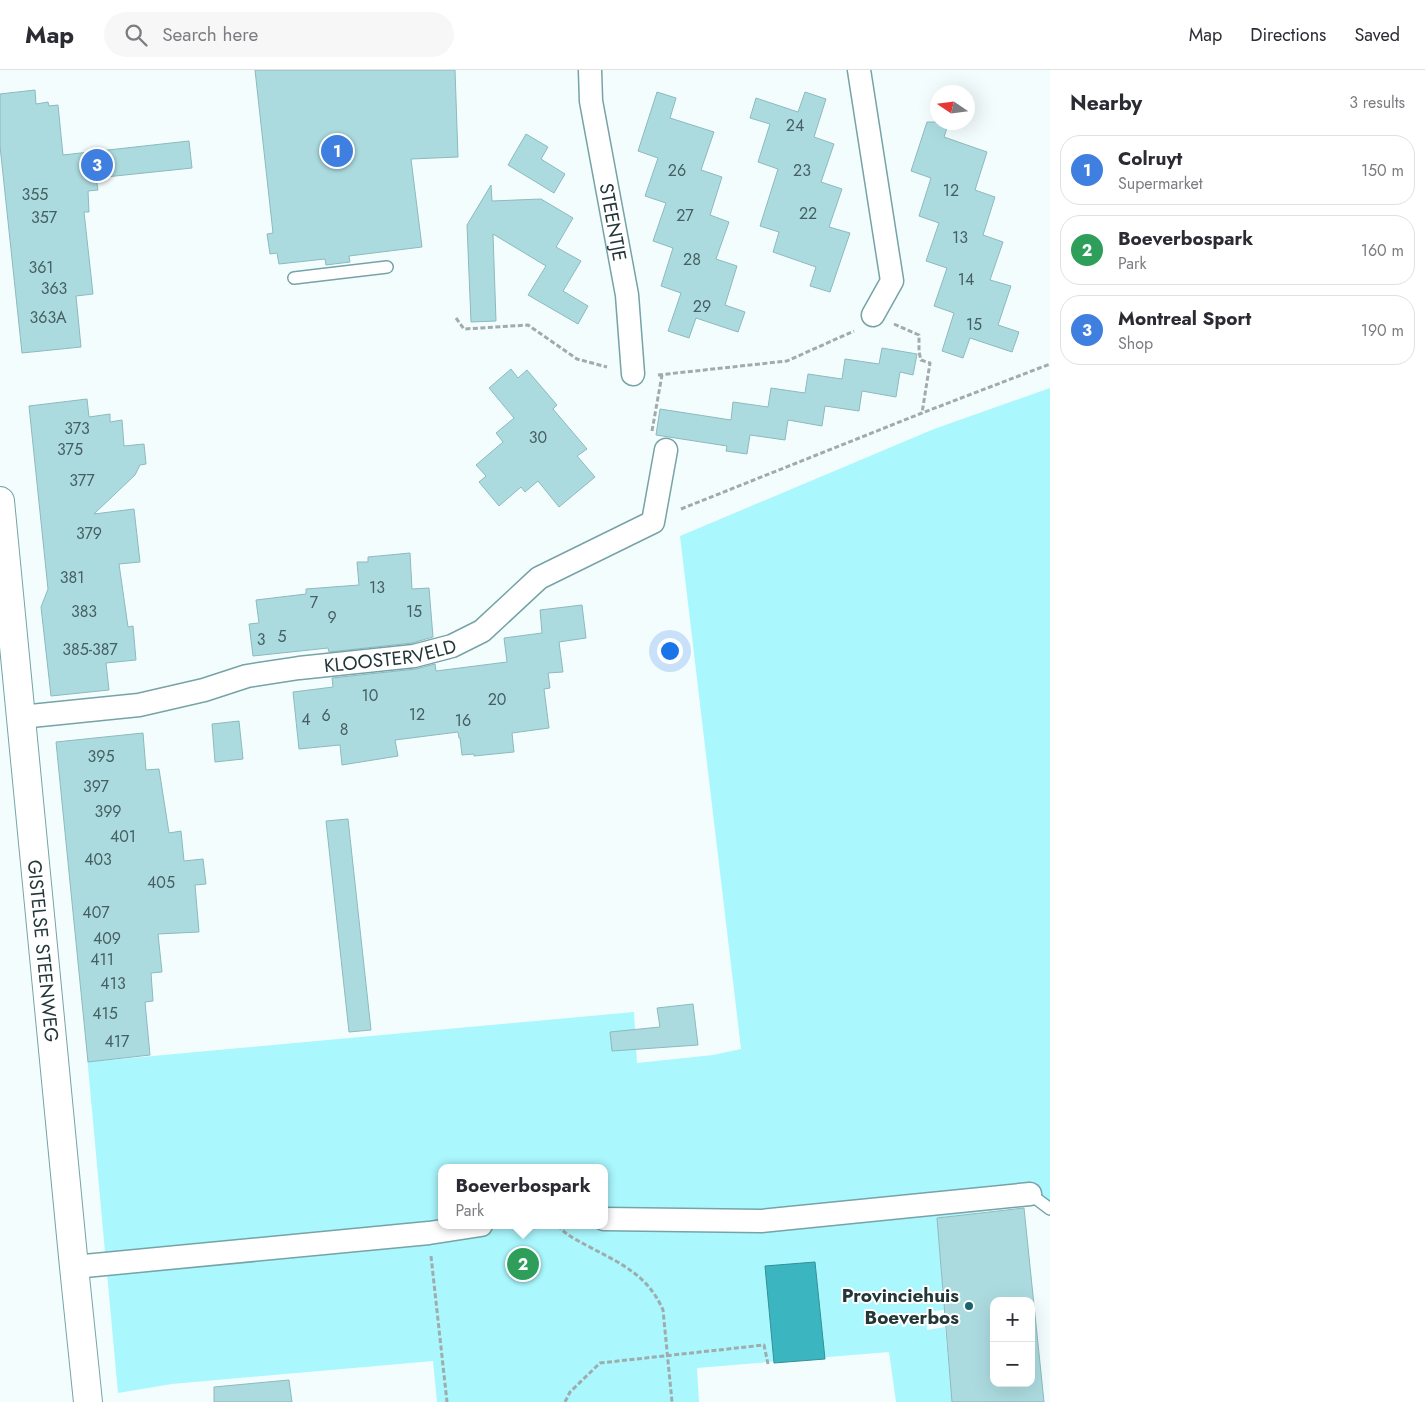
<!DOCTYPE html>
<meta charset="utf-8">
<style>
body{margin:0;font-family:Jost,sans-serif;background:#f7f7f7;color:#2b2b33}
.controls{position:absolute;right:15px;bottom:15px;display:grid;overflow:hidden;border-radius:10px;box-shadow:0 5px 20px #0002}
.controls button{width:45px;height:45px;display:grid;place-items:center;padding:0;border:0;border-bottom:1px solid #e1e1e2;background:#fff;color:#2b2b33;font:25px sans-serif}
.compass{position:absolute;left:930px;top:15px;width:45px;height:45px;border-radius:50%;background:#fff;box-shadow:0 5px 20px #0002;rotate:283deg}
.you{position:absolute;left:669px;top:580px;width:18px;height:18px;margin:-12px;border:4px solid #fff;border-radius:50%;background:#1a73e8;box-shadow:0 0 0 8px #1a73e833}
.badge{display:grid;place-items:center;width:32px;height:32px;border-radius:50%;background:#db2777;color:#fff;font-size:16px;font-weight:700}
.pin{position:absolute;translate:-50% -50%;border:2px solid #fff;box-shadow:0 1px 5px #0006}
.popup{position:absolute;left:438px;top:1094px;width:170px;height:65px;box-sizing:border-box;display:grid;place-content:center;border-radius:10px;background:#fff;filter:drop-shadow(0 1px 4px #0005);font-size:16px;white-space:nowrap;color:#7c7c81}
.popup b{font-size:19px;color:#2b2b33}
.popup::after{content:'';position:absolute;left:50%;top:100%;margin-left:-10px;border:10px solid transparent;border-top-color:#fff}
.list{margin:0;padding:0;list-style:none}
h2{display:flex;justify-content:space-between;align-items:center;height:65px;margin:0;padding:0 20px;font-size:21px}
h2 small{font-size:16px;font-weight:400;color:#7c7c81}
.list li{display:grid;grid-template-columns:32px 1fr auto;gap:15px;align-items:center;box-sizing:border-box;height:70px;margin:0 10px 10px;padding:0 10px;border:1px solid #e1e1e2;border-radius:20px}
.list b{display:block;font-size:19px;white-space:nowrap}
.list p{margin:0;font-size:16px;white-space:nowrap;color:#7c7c81}
.list em{font-size:16px;font-style:normal;color:#7c7c81}
.icon{flex:none;width:28px;height:28px;fill:none;stroke:currentColor;stroke-width:2;stroke-linecap:round;stroke-linejoin:round}
.map{position:relative;flex:none;width:1050px;height:1332px;overflow:hidden}
header{display:flex;align-items:center;gap:30px;box-sizing:border-box;height:70px;padding:0 25px;background:#fff;border-bottom:1px solid #e1e1e2}
header strong{font-size:24px}
nav{display:flex;gap:28px;margin-inline-start:auto;font-size:18px}
.search{width:350px;height:45px;background:#f7f7f7;display:flex;align-items:center;gap:12px;box-sizing:border-box;padding:0 18px;border-radius:28px;color:#7c7c81;font-size:19px}
main{display:flex}
aside{flex:1;background:#fff}
.map>svg:first-child{display:block}
</style>
<header>
<strong>Map</strong>
<div class="search"><svg class="icon" aria-label="search" viewBox="0 0 24 24"><circle cx="10" cy="10" r="6"/><path d="M15 15l6 6"/></svg>Search here</div>
<nav><a>Map</a><a>Directions</a><a>Saved</a></nav>
</header>
<main>
<div class="map">
<svg width="1050" height="1332" viewBox="0 0 1050 1332">
<rect width="100%" height="100%" fill="#f4fdfe"/>
<path fill="#aaf7fe" fill-rule="evenodd" d="M 1050,318 L 1050,1132 L 937,1148 L 944,1240 L 926,1242 L 927,1260 L 945,1257 L 952,1332 L 896,1332 L 889,1282 L 697,1298 L 699,1332 L 437,1332 L 433,1291 L 172,1314 L 118,1323 L 87,986 L 88,992 L 634,942 L 637,993 L 713,985 L 741,979 L 680,466 L 934,359 ZM 442,1098 L 604,1098 L 604,1155 L 442,1155 Z"/>
<path fill="#3bb6c0" stroke="#349097" d="M 815,1192 L 825,1289 L 774,1293 L 765,1196 Z"/>
<path fill="#acdbdf" stroke="#8cbabe" fill-rule="evenodd" d="M 255,0 L 455,0 L 458,87 L 411,89 L 422,177 L 349,186 L 350,192 L 326,195 L 325,189 L 279,194 L 277,183 L 270,184 L 267,164 L 273,163 Z
M 35,20 L 36,34 L 48,32 L 49,36 L 58,35 L 63,85 L 189,71 L 192,98 L 96,108 L 98,120 L 88,121 L 89,142 L 84,142 L 93,224 L 76,226 L 81,277 L 22,283 L 0,76 L 0,24 Z
M 657,22 L 676,28 L 670,48 L 714,62 L 701,100 L 722,107 L 710,145 L 729,152 L 716,189 L 737,196 L 725,235 L 745,242 L 738,262 L 696,248 L 689,268 L 668,261 L 681,223 L 661,216 L 673,178 L 653,171 L 666,133 L 645,126 L 658,88 L 638,81 Z
M 805,22 L 826,29 L 814,67 L 834,74 L 821,112 L 842,119 L 829,157 L 850,163 L 830,222 L 810,216 L 816,197 L 773,182 L 779,162 L 760,156 L 778,99 L 758,92 L 770,54 L 750,48 L 756,28 L 798,42 Z
M 927,52 L 949,52 L 944,67 L 987,82 L 975,120 L 995,127 L 983,165 L 1003,172 L 990,210 L 1011,216 L 998,255 L 1019,262 L 1012,282 L 970,268 L 963,288 L 942,281 L 954,243 L 934,236 L 947,198 L 926,191 L 939,153 L 919,146 L 931,108 L 911,101 Z
M 526,64 L 548,77 L 541,89 L 565,104 L 554,123 L 508,95 Z
M 491,115 L 492,131 L 541,129 L 573,148 L 556,177 L 581,191 L 563,221 L 588,236 L 578,254 L 528,225 L 546,196 L 493,164 L 496,251 L 471,252 L 467,155 Z
M 882,278 L 917,284 L 913,305 L 900,302 L 896,327 L 862,321 L 859,341 L 825,336 L 822,356 L 788,350 L 785,370 L 750,365 L 747,384 L 726,381 L 727,376 L 656,365 L 660,339 L 731,350 L 733,332 L 768,337 L 771,318 L 805,323 L 808,304 L 842,309 L 845,289 L 879,294 Z
M 511,299 L 518,308 L 527,300 L 557,335 L 553,339 L 587,379 L 577,386 L 595,407 L 559,437 L 538,411 L 525,422 L 521,417 L 499,436 L 479,412 L 486,406 L 476,395 L 503,372 L 496,363 L 514,348 L 489,318 Z
M 87,329 L 89,347 L 110,344 L 110,352 L 122,350 L 124,376 L 144,374 L 146,394 L 140,395 L 135,405 L 94,444 L 134,439 L 140,492 L 119,494 L 128,557 L 133,556 L 136,590 L 106,593 L 109,620 L 51,626 L 41,537 L 48,519 L 29,336 Z
M 410,483 L 412,519 L 429,518 L 433,567 L 412,573 L 329,582 L 328,578 L 253,586 L 249,554 L 259,553 L 256,530 L 306,524 L 306,519 L 359,515 L 357,492 L 368,492 L 368,487 Z
M 582,535 L 586,568 L 559,572 L 563,602 L 548,603 L 550,618 L 544,619 L 549,658 L 512,663 L 514,682 L 474,686 L 474,684 L 462,685 L 460,668 L 459,668 L 458,662 L 395,670 L 398,686 L 342,695 L 340,675 L 299,679 L 293,622 L 333,617 L 332,608 L 416,599 L 435,594 L 436,601 L 507,592 L 504,568 L 542,563 L 540,540 Z
M 239,651 L 243,689 L 215,692 L 212,654 Z
M 143,663 L 146,700 L 159,699 L 169,763 L 181,761 L 184,791 L 203,789 L 206,814 L 195,815 L 199,862 L 158,864 L 162,902 L 151,903 L 153,931 L 145,932 L 150,985 L 88,992 L 56,672 Z
M 348,749 L 371,960 L 349,962 L 326,751 Z
M 693,934 L 698,975 L 612,981 L 610,962 L 660,957 L 657,938 Z
M 1024,1138 L 1044,1332 L 952,1332 L 937,1148 ZM 994,1231 L 1031,1231 L 1031,1313 L 994,1313 Z
M 289,1310 L 292,1332 L 214,1332 L 214,1317 Z"/>
<g fill="none" stroke-linecap="round" stroke-linejoin="round">
<defs>
<path id="lane" d="M 294,208 L 387,197
M 1030,1124 L 1050,1139"/>
<g id="street">
<path id="s1" d="M 590,0 L 591,31 L 627,225 L 633,304"/>
<path d="M 859,0 L 892,211 L 873,245"/>
<path id="s2" d="M 21,647 L 139,635 L 204,620 L 247,606 L 299,598 L 414,586 L 452,576 L 482,561 L 539,508 L 653,452 L 666,380"/>
<path d="M 604,1149 L 761,1151 L 1030,1124"/>
<path d="M 74,1197 L 429,1163 L 481,1155"/>
</g>
<g id="secondary">
<path id="s3" d="M 0,431 L 74,1197 L 88,1332"/>
</g>
</defs>
<use href="#lane" stroke="#76a3a7" stroke-width="14"/>
<use href="#street" stroke="#76a3a7" stroke-width="25"/>
<use href="#secondary" stroke="#76a3a7" stroke-width="30"/>
<path stroke="#9facae" stroke-width="3" stroke-dasharray="5 2.5" stroke-linecap="butt" d="M 456,248 L 464,259 L 528,255 L 577,289 L 607,297
M 894,254 L 919,265 L 919,282 L 921,290 L 930,293 L 922,343
M 658,305 L 787,291 L 854,261
M 652,361 L 662,305
M 681,439 L 922,343 L 1050,294
M 558,1155 C 564,1164 575,1169 584,1174 C 617,1192 647,1203 663,1240 L 672,1332
M 431,1186 L 447,1332
M 565,1332 L 570,1322 L 600,1293 L 764,1275 L 768,1294"/>
<use href="#lane" stroke="#fff" stroke-width="11"/>
<use href="#street" stroke="#fff" stroke-width="22"/>
<use href="#secondary" stroke="#fff" stroke-width="28"/>
</g>
<circle fill="#17656c" stroke="#fff" stroke-width="2" cx="969" cy="1236" r="5"/>
<g text-anchor="middle" stroke-width="4" stroke-linejoin="round" paint-order="stroke">
<g font-size="16" fill="#455f62">
<text x="795" y="61">24</text>
<text x="677" y="106">26</text>
<text x="802" y="106">23</text>
<text x="951" y="126">12</text>
<text x="35" y="130">355</text>
<text x="808" y="149">22</text>
<text x="685" y="151">27</text>
<text x="44" y="153">357</text>
<text x="960" y="173">13</text>
<text x="692" y="195">28</text>
<text x="41" y="203">361</text>
<text x="966" y="215">14</text>
<text x="54" y="224">363</text>
<text x="702" y="242">29</text>
<text x="48" y="253">363A</text>
<text x="974" y="260">15</text>
<text x="77" y="364">373</text>
<text x="538" y="373">30</text>
<text x="70" y="385">375</text>
<text x="82" y="416">377</text>
<text x="89" y="469">379</text>
<text x="72" y="513">381</text>
<text x="377" y="523">13</text>
<text x="314" y="538">7</text>
<text x="84" y="547">383</text>
<text x="414" y="547">15</text>
<text x="332" y="553">9</text>
<text x="282" y="572">5</text>
<text x="261" y="575">3</text>
<text x="90" y="585">385-387</text>
<text x="370" y="631">10</text>
<text x="497" y="635">20</text>
<text x="417" y="650">12</text>
<text x="326" y="651">6</text>
<text x="306" y="655">4</text>
<text x="463" y="656">16</text>
<text x="344" y="665">8</text>
<text x="101" y="692">395</text>
<text x="96" y="722">397</text>
<text x="108" y="747">399</text>
<text x="123" y="772">401</text>
<text x="98" y="795">403</text>
<text x="161" y="818">405</text>
<text x="96" y="848">407</text>
<text x="107" y="874">409</text>
<text x="102" y="895">411</text>
<text x="113" y="919">413</text>
<text x="105" y="949">415</text>
<text x="117" y="977">417</text>
</g>
<g font-size="19" fill="#233638" stroke="#fff">
<text dy="7" stroke="none"><textPath href="#s1" startOffset="154">STEENTJE</textPath></text>
<text dy="7" stroke="none"><textPath href="#s2" startOffset="375">KLOOSTERVELD</textPath></text>
<text dy="7" stroke="none"><textPath href="#s3" startOffset="452">GISTELSE STEENWEG</textPath></text>
</g>
<g font-size="19" font-weight="bold" fill="#233638" stroke="#fff" text-anchor="end">
<text x="959" y="1232">Provinciehuis<tspan x="959" dy="22">Boeverbos</tspan></text>
</g>
</g>
</svg>
<div class="controls">
<button>+</button>
<button>−</button>
</div>
<svg class="compass" viewBox="-18 -18 36 36"><path d="M0-13l5 13h-10z" fill="#e53935"/><path d="M0 13l5-13h-10z" fill="#7c7c81"/></svg>
<div class="you"></div>
<div class="pin badge" style="left:337px;top:81px;background:#3f7fe0">1</div>
<div class="pin badge" style="left:523px;top:1194px;background:#2e9e5b">2</div>
<div class="popup"><b>Boeverbospark</b>Park</div>
<div class="pin badge" style="left:97px;top:95px;background:#3f7fe0">3</div>
</div>
<aside>
<h2>Nearby<small>3 results</small></h2>
<ul class="list">
<li><span class="badge" style="background:#3f7fe0">1</span><div><b>Colruyt</b><p>Supermarket</p></div><em>150 m</em></li>
<li><span class="badge" style="background:#2e9e5b">2</span><div><b>Boeverbospark</b><p>Park</p></div><em>160 m</em></li>
<li><span class="badge" style="background:#3f7fe0">3</span><div><b>Montreal Sport</b><p>Shop</p></div><em>190 m</em></li>
</ul>
</aside>
</main>
